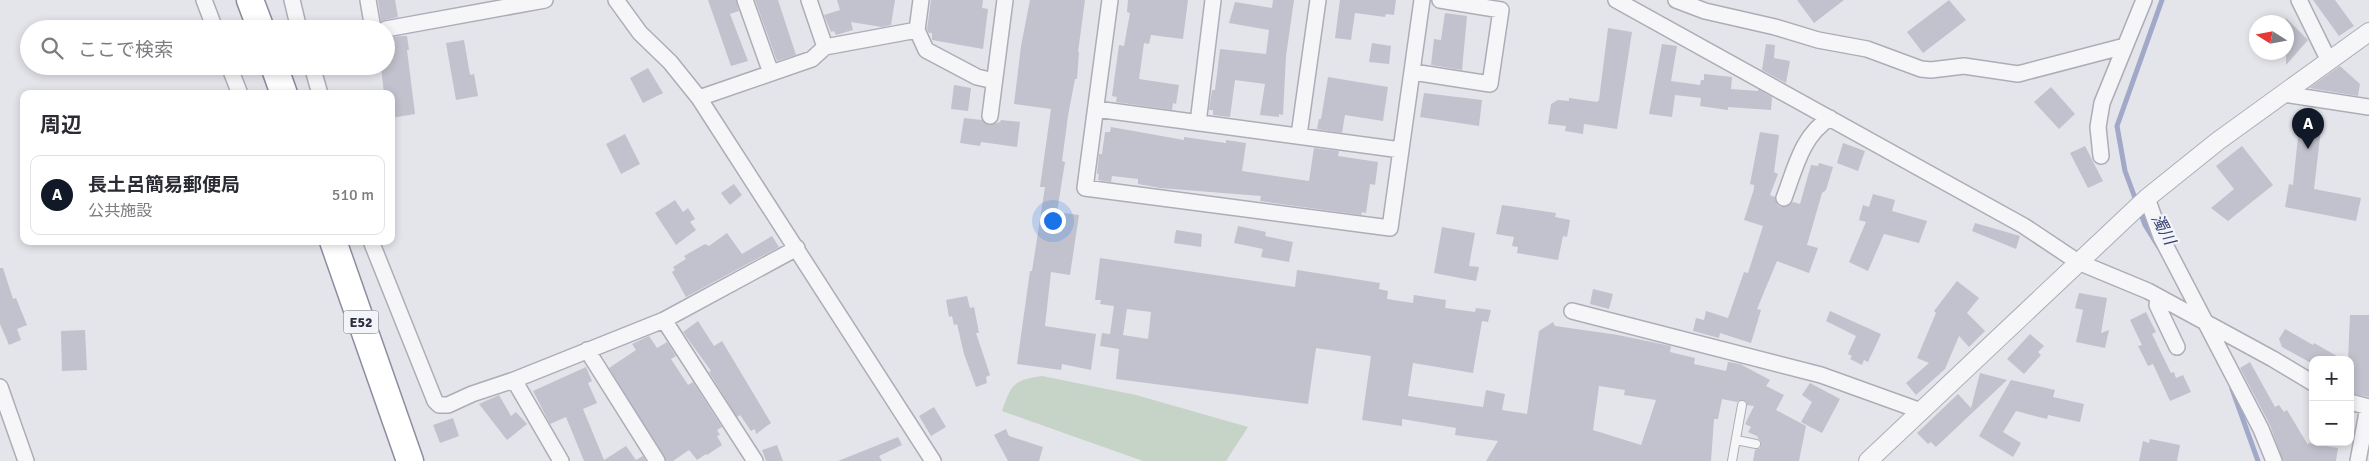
<!DOCTYPE html>
<html lang="ja">
<meta charset="utf-8">
<style>
body{margin:0;font-family:Signika,"Noto Sans JP",sans-serif;background:#f7f7f7;color:#2b2b33}
.controls{position:absolute;right:15px;bottom:15px;display:grid;overflow:hidden;border-radius:10px;box-shadow:0 2px 8px #0003}
.controls button{width:45px;height:45px;display:grid;place-items:center;padding:0;border:0;border-bottom:1px solid #e1e1e2;background:#fff;color:#2b2b33;font:25px sans-serif}
.compass{position:absolute;left:2249px;top:15px;width:45px;height:45px;border-radius:50%;background:#fff;box-shadow:0 2px 8px #0003;rotate:281deg}
.you{position:absolute;left:1052px;top:220px;width:18px;height:18px;margin:-12px;border:4px solid #fff;border-radius:50%;background:#1a73e8;box-shadow:0 0 0 8px #1a73e833}
.badge{display:grid;place-items:center;width:32px;height:32px;border-radius:50%;background:#111827;color:#fff;font-size:16px;font-weight:700}
.pin{position:absolute;translate:-50% -41px;filter:drop-shadow(0 1px 2px #0008)}
.pin::after{content:'';position:absolute;top:26px;width:18px;height:15px;background:inherit;clip-path:polygon(0 0,100% 0,50% 100%)}
.list{margin:0;padding:0;list-style:none}
h2{display:flex;justify-content:space-between;align-items:center;height:65px;margin:0;padding:0 20px;font-size:21px}
h2 small{font-size:16px;font-weight:400;color:#7c7c81}
.list li{display:grid;grid-template-columns:32px 1fr auto;gap:15px;align-items:center;box-sizing:border-box;height:80px;margin:0 10px 10px;padding:0 10px;border:1px solid #e1e1e2;border-radius:10px}
.list b{display:block;font-size:19px;white-space:nowrap}
.list p{margin:0;font-size:16px;white-space:nowrap;color:#7c7c81}
.list em{font-size:16px;font-style:normal;color:#7c7c81}
.icon{flex:none;width:28px;height:28px;fill:none;stroke:currentColor;stroke-width:2;stroke-linecap:round;stroke-linejoin:round}
.map{position:relative;flex:none;width:2369px;height:461px;overflow:hidden}
.search{position:absolute;background:#fff;box-shadow:0 2px 8px #0003;left:20px;top:20px;width:375px;height:55px;display:flex;align-items:center;gap:12px;box-sizing:border-box;padding:0 18px;border-radius:28px;color:#7c7c81;font-size:19px}
.panel{position:absolute;background:#fff;box-shadow:0 2px 8px #0003;left:20px;top:90px;width:375px;height:155px;border-radius:10px}
.map>svg:first-child{display:block}
</style>
<div class="map">
<svg width="2369" height="461" viewBox="0 0 2369 461">
<rect width="100%" height="100%" fill="#e4e4eb"/>
<path fill="#c5d4c6" d="M 1042,376 L 1136,395 L 1248,427 L 1226,461 L 1143,461 L 1002,411 C 1011,384 1014,380 1042,376 Z"/>
<g fill="none" stroke-linecap="round" stroke-linejoin="round">
<path stroke="#a1a8c8" stroke-width="5" d="M 2158,246 L 2145,225 L 2125,171 L 2117,126 L 2162,0
M 2232,389 L 2258,461"/>
</g>
<path fill="#c1c2cd" fill-rule="evenodd" d="M 378,0 L 395,0 L 398,17 L 381,21 Z
M 708,0 L 736,0 L 739,11 L 730,14 L 748,61 L 731,66 Z
M 755,0 L 778,0 L 796,55 L 777,61 Z
M 837,0 L 895,0 L 891,25 L 882,27 L 851,22 L 853,30 L 836,35 L 834,31 L 831,32 L 824,15 L 840,10 Z
M 931,0 L 983,0 L 982,8 L 988,9 L 983,49 L 932,40 L 932,33 L 929,33 L 927,29 Z
M 1030,0 L 1085,0 L 1078,52 L 1079,52 L 1077,79 L 1075,79 L 1068,116 L 1062,161 L 1065,162 L 1057,212 L 1079,215 L 1070,275 L 1051,272 L 1045,326 L 1096,334 L 1091,370 L 1062,364 L 1061,370 L 1017,364 L 1030,271 L 1032,271 L 1045,187 L 1040,187 L 1051,109 L 1014,104 L 1021,46 Z
M 1128,0 L 1188,0 L 1183,39 L 1151,35 L 1149,44 L 1144,43 L 1139,79 L 1179,85 L 1176,104 L 1173,103 L 1172,110 L 1116,102 L 1117,97 L 1112,96 L 1119,45 L 1124,46 L 1130,13 L 1127,12 Z
M 1273,0 L 1294,0 L 1286,56 L 1283,115 L 1279,114 L 1279,117 L 1260,115 L 1265,84 L 1235,80 L 1230,117 L 1213,115 L 1213,110 L 1209,110 L 1212,90 L 1215,90 L 1220,49 L 1266,54 L 1269,30 L 1229,23 L 1235,2 L 1272,8 Z
M 1340,0 L 1396,0 L 1394,15 L 1386,14 L 1385,17 L 1355,13 L 1351,40 L 1335,38 Z
M 1797,0 L 1844,0 L 1814,23 Z
M 1949,0 L 1966,20 L 1923,53 L 1907,32 Z
M 2313,0 L 2335,0 L 2354,26 L 2339,36 Z
M 1445,13 L 1467,16 L 1462,70 L 1431,65 L 1434,39 L 1441,40 Z
M 2286,18 L 2308,40 L 2286,65 Z
M 1608,28 L 1632,32 L 1617,129 L 1584,124 L 1583,134 L 1565,131 L 1566,126 L 1548,124 L 1551,104 L 1558,100 L 1569,101 L 1569,98 L 1597,102 L 1599,100 Z
M 401,36 L 407,36 L 409,50 L 407,50 L 415,114 L 391,118 L 391,93 L 384,94 L 381,66 L 386,66 L 386,38 Z
M 464,40 L 470,75 L 474,74 L 478,96 L 456,100 L 446,43 Z
M 1372,43 L 1391,46 L 1389,64 L 1369,62 Z
M 1662,44 L 1677,46 L 1671,81 L 1700,85 L 1701,80 L 1704,80 L 1704,74 L 1732,77 L 1731,89 L 1758,91 L 1758,89 L 1772,97 L 1771,110 L 1728,107 L 1728,110 L 1700,106 L 1701,98 L 1675,95 L 1672,117 L 1649,114 Z
M 1766,44 L 1775,45 L 1774,58 L 1790,61 L 1786,83 L 1762,70 Z
M 2340,66 L 2360,84 L 2358,96 L 2309,88 Z
M 648,68 L 663,93 L 643,103 L 630,78 Z
M 1328,77 L 1388,87 L 1383,121 L 1345,115 L 1342,133 L 1317,129 L 1319,119 L 1321,119 Z
M 954,85 L 971,88 L 968,111 L 951,109 Z
M 2051,87 L 2075,114 L 2059,129 L 2034,102 Z
M 1424,93 L 1482,100 L 1479,126 L 1420,117 Z
M 2300,117 L 2322,120 L 2314,189 L 2361,198 L 2356,221 L 2285,207 L 2289,184 L 2293,185 Z
M 964,118 L 982,120 L 989,125 L 1000,122 L 1001,120 L 1020,122 L 1017,147 L 981,142 L 980,146 L 960,143 Z
M 1111,127 L 1184,140 L 1184,137 L 1226,143 L 1226,140 L 1246,143 L 1242,171 L 1309,181 L 1314,148 L 1339,151 L 1338,156 L 1378,162 L 1375,185 L 1370,184 L 1366,213 L 1362,212 L 1361,215 L 1260,201 L 1261,196 L 1160,188 L 1138,184 L 1138,179 L 1112,176 L 1111,182 L 1098,180 L 1099,174 L 1097,174 L 1099,154 L 1102,154 L 1105,132 L 1110,132 Z
M 1760,132 L 1779,135 L 1774,172 L 1778,174 L 1770,195 L 1775,197 L 1777,204 L 1780,207 L 1786,207 L 1793,202 L 1800,204 L 1811,165 L 1818,166 L 1819,163 L 1833,167 L 1826,190 L 1822,193 L 1807,245 L 1818,248 L 1809,273 L 1777,261 L 1757,309 L 1761,310 L 1751,343 L 1720,333 L 1719,338 L 1693,331 L 1696,318 L 1704,320 L 1706,311 L 1728,318 L 1744,272 L 1748,273 L 1763,226 L 1744,220 L 1754,189 L 1754,185 L 1750,184 Z
M 625,134 L 640,164 L 621,174 L 606,144 Z
M 1843,143 L 1865,151 L 1858,171 L 1837,163 Z
M 2085,146 L 2103,181 L 2088,188 L 2070,153 Z
M 2242,146 L 2273,185 L 2228,221 L 2211,208 L 2234,189 L 2216,166 Z
M 734,184 L 742,195 L 730,205 L 721,193 Z
M 1873,194 L 1895,200 L 1892,211 L 1927,221 L 1919,243 L 1884,234 L 1868,271 L 1849,262 L 1866,222 L 1859,220 L 1863,205 L 1869,207 Z
M 675,200 L 683,212 L 688,208 L 695,219 L 690,222 L 696,230 L 676,245 L 655,213 Z
M 1502,205 L 1556,213 L 1555,217 L 1570,220 L 1567,237 L 1563,236 L 1558,260 L 1517,253 L 1518,247 L 1512,246 L 1514,237 L 1496,234 Z
M 1975,223 L 2020,236 L 2016,249 L 1972,231 Z
M 1238,226 L 1266,232 L 1265,236 L 1293,242 L 1289,262 L 1261,257 L 1263,249 L 1234,243 Z
M 1442,227 L 1475,233 L 1469,266 L 1479,267 L 1476,281 L 1434,273 Z
M 1176,230 L 1202,234 L 1201,247 L 1174,243 Z
M 727,233 L 742,254 L 772,236 L 779,247 L 686,297 L 672,272 L 675,270 L 673,267 L 686,259 L 684,256 L 705,244 L 709,246 Z
M 1100,258 L 1295,287 L 1297,270 L 1380,283 L 1379,289 L 1388,291 L 1387,299 L 1413,303 L 1414,295 L 1446,300 L 1445,308 L 1475,312 L 1476,308 L 1491,310 L 1488,322 L 1482,321 L 1473,373 L 1413,363 L 1408,396 L 1483,407 L 1486,390 L 1505,394 L 1502,410 L 1527,414 L 1539,331 L 1553,322 L 1555,326 L 1618,335 L 1671,346 L 1670,352 L 1695,358 L 1694,364 L 1726,371 L 1728,362 L 1740,364 L 1770,380 L 1766,386 L 1784,395 L 1776,410 L 1806,426 L 1799,461 L 1753,461 L 1755,450 L 1760,448 L 1761,443 L 1757,436 L 1748,432 L 1751,427 L 1745,424 L 1754,406 L 1747,405 L 1743,400 L 1737,402 L 1722,399 L 1718,419 L 1714,419 L 1711,461 L 1486,461 L 1498,441 L 1455,435 L 1456,428 L 1402,419 L 1402,426 L 1362,420 L 1371,356 L 1316,348 L 1308,404 L 1116,379 L 1119,349 L 1100,346 L 1102,333 L 1110,334 L 1114,306 L 1100,304 L 1101,300 L 1095,300 ZM 1127,309 L 1151,312 L 1148,339 L 1123,335 ZM 1599,386 L 1625,390 L 1624,395 L 1656,400 L 1641,445 L 1593,430 Z
M 0,268 L 3,268 L 13,299 L 16,298 L 27,325 L 17,329 L 21,340 L 9,345 L 0,324 Z
M 1957,281 L 1979,298 L 1967,313 L 1985,331 L 1969,347 L 1959,336 L 1945,369 L 1916,395 L 1906,383 L 1929,363 L 1917,358 L 1936,313 L 1934,311 Z
M 1593,289 L 1613,294 L 1609,309 L 1590,304 Z
M 2079,293 L 2107,298 L 2101,333 L 2109,330 L 2105,348 L 2076,342 L 2083,310 L 2075,308 Z
M 967,296 L 970,308 L 974,307 L 979,333 L 976,333 L 990,375 L 986,377 L 987,383 L 976,387 L 964,354 L 957,324 L 954,325 L 952,316 L 949,317 L 946,300 Z
M 1830,311 L 1881,334 L 1868,362 L 1864,360 L 1862,365 L 1850,359 L 1852,356 L 1848,354 L 1856,336 L 1826,321 Z
M 2146,312 L 2156,332 L 2152,334 L 2171,373 L 2174,372 L 2176,378 L 2183,375 L 2191,392 L 2170,401 L 2153,364 L 2148,366 L 2138,346 L 2142,345 L 2130,320 Z
M 2350,315 L 2369,315 L 2369,397 L 2350,393 L 2350,360 L 2348,360 Z
M 698,321 L 714,346 L 722,341 L 771,423 L 756,434 L 755,429 L 751,431 L 740,415 L 737,417 L 709,372 L 711,371 L 683,332 Z
M 2285,329 L 2313,345 L 2314,343 L 2344,360 L 2313,360 L 2313,364 L 2282,347 L 2279,339 Z
M 85,330 L 87,370 L 62,371 L 61,331 Z
M 2030,334 L 2044,346 L 2038,352 L 2041,355 L 2024,374 L 2007,359 Z
M 649,336 L 657,348 L 667,342 L 676,356 L 671,359 L 688,385 L 693,382 L 722,427 L 717,430 L 720,435 L 717,436 L 722,445 L 707,455 L 706,454 L 697,460 L 689,450 L 673,461 L 666,461 L 609,368 L 636,350 L 632,344 Z
M 2250,362 L 2275,407 L 2279,405 L 2284,412 L 2287,410 L 2308,445 L 2308,443 L 2338,448 L 2336,461 L 2283,461 L 2270,425 L 2240,368 Z
M 586,367 L 592,381 L 588,383 L 597,403 L 583,409 L 604,460 L 626,446 L 636,460 L 643,456 L 646,461 L 584,461 L 566,417 L 550,424 L 533,391 Z
M 1980,373 L 2007,380 L 1936,447 L 1931,442 L 1928,444 L 1917,433 L 1958,394 L 1971,408 Z
M 2011,380 L 2055,390 L 2053,397 L 2084,404 L 2080,422 L 2048,415 L 2047,419 L 2016,411 L 2003,432 L 2021,443 L 2013,457 L 1979,436 Z
M 1810,383 L 1840,399 L 1822,433 L 1801,422 L 1812,402 L 1802,395 Z
M 499,395 L 511,416 L 516,412 L 527,424 L 507,440 L 479,404 Z
M 934,407 L 946,427 L 931,436 L 919,416 Z
M 453,418 L 459,436 L 440,443 L 433,425 Z
M 1006,429 L 1009,436 L 1043,447 L 1039,461 L 1008,461 L 994,435 Z
M 898,437 L 902,445 L 879,456 L 882,461 L 838,461 Z
M 2150,439 L 2180,445 L 2177,461 L 2139,461 L 2143,441 L 2149,443 Z
M 777,445 L 783,461 L 766,461 L 762,450 Z"/>
<g fill="none" stroke-linecap="round" stroke-linejoin="round">
<defs>
<path id="service" d="M 1736,440 L 1756,444
M 1732,461 L 1742,405"/>
<path id="minor" d="M 204,0 L 215,29
M 292,0 L 299,29
M 368,0 L 373,29
M 616,0 L 640,33 L 670,62 L 699,98 L 933,461
M 745,0 L 771,73
M 809,0 L 825,47 L 917,30
M 921,0 L 917,30 L 926,50 L 977,77 L 994,81
M 1110,0 L 1085,188 L 1390,228 L 1422,0
M 1616,0 L 2024,226 L 2078,262 L 2148,291 L 2273,359 L 2313,383
M 1676,0 L 1705,11 L 1775,27 L 1818,40 L 1867,49 L 1921,69 L 1931,70 L 1964,66 L 2018,74 L 2125,46
M 2299,0 L 2329,61
M 386,29 L 545,0
M 229,66 L 240,94
M 312,66 L 320,94
M 1413,72 L 1490,84 L 1501,10 L 1440,0
M 2283,94 L 2369,107
M 699,98 L 812,59 L 825,47
M 1096,109 L 1401,150
M 990,116 L 1005,0
M 1198,123 L 1213,0
M 1299,135 L 1318,0
M 2101,156 L 2098,127 L 2102,103 L 2144,0
M 1784,198 C 1795,169 1802,135 1830,118
M 2147,198 L 2161,237 L 2261,429 L 2274,461
M 371,241 L 435,401 L 439,405 L 448,405 L 472,394 L 514,380
M 2158,298 L 2157,305 L 2177,347
M 1572,311 L 1821,375 L 1921,411
M 664,320 L 797,248
M 587,350 L 657,461
M 0,387 L 26,461
M 2350,402 L 2369,407
M 561,461 L 514,380 L 664,320 L 755,461
M 2358,461 L 2368,407"/>
<path id="tertiary" d="M 1868,461 L 2147,198 L 2218,141 L 2369,32"/>
<path id="motorway" d="M 250,0 L 261,29
M 274,66 L 284,94
M 333,241 L 410,461"/>
</defs>
<use href="#service" stroke="#adadb8" stroke-width="10"/>
<use href="#minor" stroke="#adadb8" stroke-width="18"/>
<use href="#tertiary" stroke="#adadb8" stroke-width="20"/>
<use href="#motorway" stroke="#8c8da1" stroke-width="29"/>
<use href="#service" stroke="#f6f6f9" stroke-width="8"/>
<use href="#minor" stroke="#f6f6f9" stroke-width="15"/>
<use href="#tertiary" stroke="#f6f6f9" stroke-width="18"/>
<use href="#motorway" stroke="#fff" stroke-width="26"/>
</g>
<g text-anchor="middle" stroke-width="4.5" stroke-linejoin="round" paint-order="stroke">
<rect fill="#f3f4f8" stroke="#686979" stroke-width="1" x="343.5" y="310.5" width="35" height="23" rx="4"/>
<g font-size="14" font-weight="bold" fill="#2c2d42">
<text x="361" y="327">E52</text>
</g>
<g font-size="16" font-style="italic" fill="#384074" stroke="#f3f4f8">
<text transform="translate(2164 229) rotate(62)" y="6">濁川</text>
</g>
</g>
</svg>
<div class="controls">
<button>+</button>
<button>−</button>
</div>
<svg class="compass" viewBox="-18 -18 36 36"><path d="M0-13l5 13h-10z" fill="#e53935"/><path d="M0 13l5-13h-10z" fill="#7c7c81"/></svg>
<div class="you"></div>
<div class="pin badge" style="left:2308px;top:149px">A</div>
<div class="search"><svg class="icon" aria-label="search" viewBox="0 0 24 24"><circle cx="10" cy="10" r="6"/><path d="M15 15l6 6"/></svg>ここで検索</div>
<section class="panel">
<h2>周辺<small></small></h2>
<ul class="list">
<li><span class="badge">A</span><div><b>長土呂簡易郵便局</b><p>公共施設</p></div><em>510 m</em></li>
</ul>
</section>
</div>
